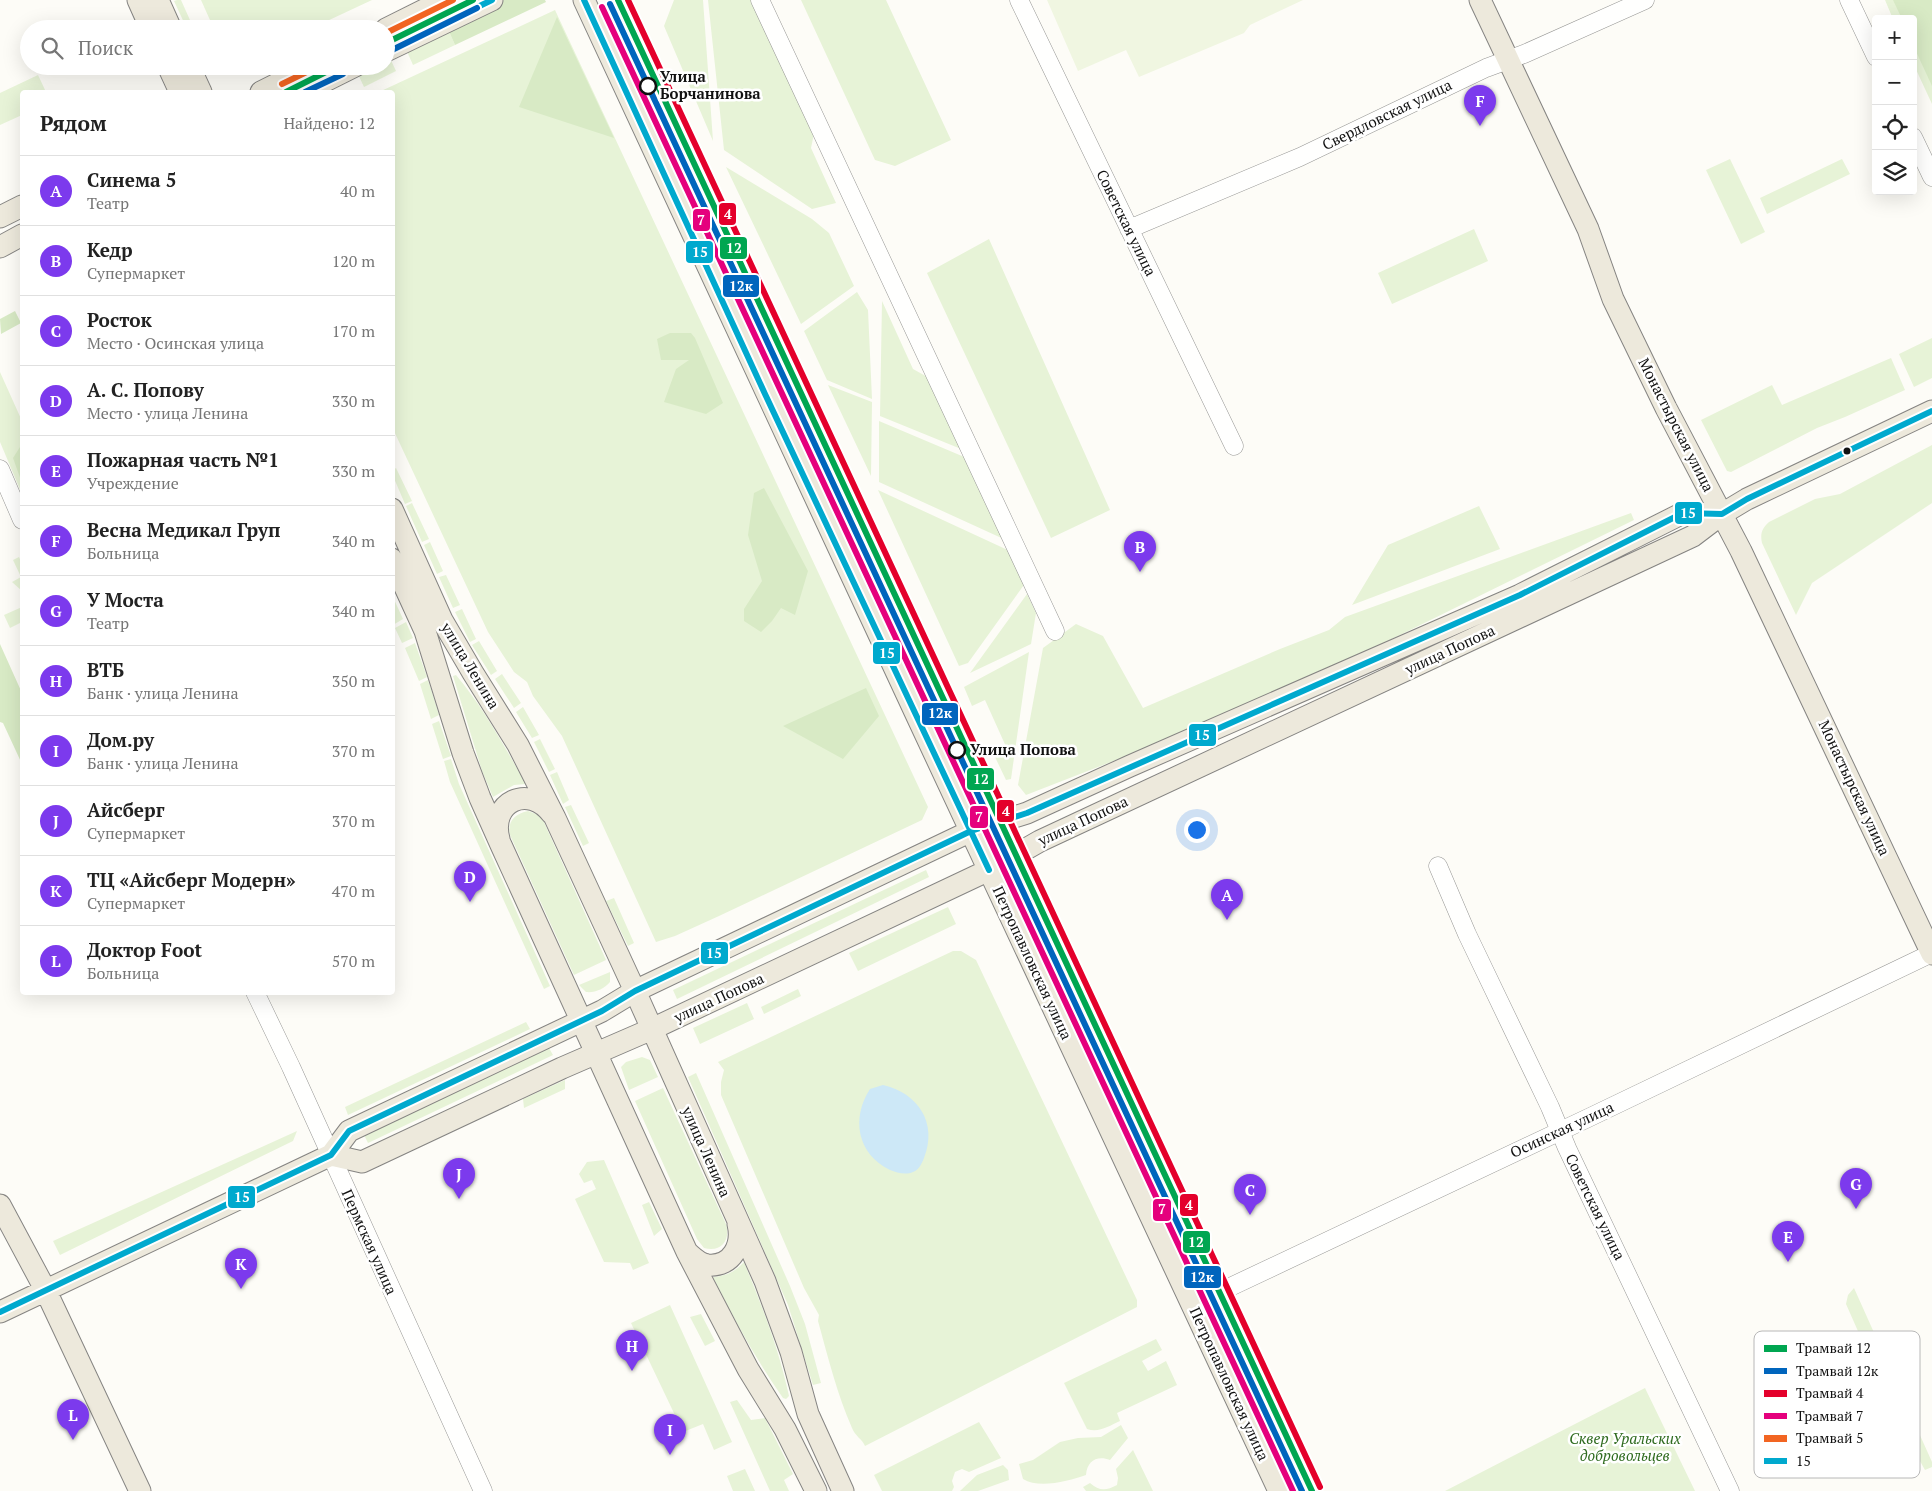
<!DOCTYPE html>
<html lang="ru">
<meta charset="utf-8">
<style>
body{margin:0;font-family:"PT Serif",serif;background:#f6f6f6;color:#222}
.controls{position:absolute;right:15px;top:15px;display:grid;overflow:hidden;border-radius:5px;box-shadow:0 5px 20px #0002}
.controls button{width:45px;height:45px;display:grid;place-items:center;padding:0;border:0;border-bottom:1px solid #e0e0e0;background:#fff;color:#222;font:25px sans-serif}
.you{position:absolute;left:1196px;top:829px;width:18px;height:18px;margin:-12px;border:4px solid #fff;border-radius:50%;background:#1a73e8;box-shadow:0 0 0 8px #1a73e833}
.badge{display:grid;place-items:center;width:32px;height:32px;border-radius:50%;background:#7c3aed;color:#fff;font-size:16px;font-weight:700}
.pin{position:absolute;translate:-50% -41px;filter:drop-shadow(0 1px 2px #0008)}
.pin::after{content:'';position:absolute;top:26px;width:18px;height:15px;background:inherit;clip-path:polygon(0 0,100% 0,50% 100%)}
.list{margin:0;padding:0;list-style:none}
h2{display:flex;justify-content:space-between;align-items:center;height:65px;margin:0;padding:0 20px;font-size:21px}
h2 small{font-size:16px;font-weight:400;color:#767676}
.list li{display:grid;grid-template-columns:32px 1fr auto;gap:15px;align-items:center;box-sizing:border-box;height:70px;padding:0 20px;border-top:1px solid #e0e0e0}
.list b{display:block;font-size:19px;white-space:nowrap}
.list p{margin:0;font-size:16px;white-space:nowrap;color:#767676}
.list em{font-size:16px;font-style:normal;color:#767676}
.icon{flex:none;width:28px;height:28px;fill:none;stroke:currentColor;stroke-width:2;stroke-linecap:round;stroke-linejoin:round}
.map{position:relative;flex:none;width:1932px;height:1491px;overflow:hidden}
.search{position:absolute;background:#fff;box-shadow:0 5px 20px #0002;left:20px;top:20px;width:375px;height:55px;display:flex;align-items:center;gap:12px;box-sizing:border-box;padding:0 18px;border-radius:28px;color:#767676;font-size:19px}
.panel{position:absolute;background:#fff;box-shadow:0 5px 20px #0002;left:20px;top:90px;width:375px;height:905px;border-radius:5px}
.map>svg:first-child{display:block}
</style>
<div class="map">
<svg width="1932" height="1491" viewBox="0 0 1932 1491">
<rect width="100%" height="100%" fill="#fdfcf7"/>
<path fill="#e7f3d7" d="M 177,0 L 181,0 L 194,29 L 187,29 L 174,1 Z
M 201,0 L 372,0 L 310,29 L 214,29 Z
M 674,0 L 703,0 L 713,141 L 664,26 Z
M 708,0 L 755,0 L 815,129 L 811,148 L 836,203 L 812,209 L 724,150 Z
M 801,0 L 886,0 L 951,140 L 895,166 L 875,160 Z
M 1885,0 L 1932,0 L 1932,104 L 1913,63 L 1913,19 L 1893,19 Z
M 555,10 L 928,807 L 922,820 L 719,916 L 675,936 L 656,942 L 562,736 L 533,696 L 527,682 L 514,672 L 488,632 L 393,429 L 392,92 L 379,92 Z
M 447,27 L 455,45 L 413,65 L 405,47 Z
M 389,56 L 396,71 L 364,87 L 357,72 L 369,66 L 386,66 L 386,58 Z
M 38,75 L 46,92 L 22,92 L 22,115 L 0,125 L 0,93 Z
M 1730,159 L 1765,232 L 1741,244 L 1706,170 Z
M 1842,159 L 1850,174 L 1767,214 L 1760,198 Z
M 726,167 L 812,219 L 829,233 L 854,286 L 801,324 Z
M 1474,229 L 1488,261 L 1392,304 L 1378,273 Z
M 989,239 L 1110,510 L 1051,538 L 927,273 Z
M 857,292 L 868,310 L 872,399 L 827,380 L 804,331 Z
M 882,301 L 913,369 L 931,379 L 966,451 L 880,416 Z
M 1932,338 L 1932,378 L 1914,387 L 1899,354 Z
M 1891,358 L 1905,390 L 1845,417 L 1817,428 L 1731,472 L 1727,471 L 1701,420 L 1772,385 L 1782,405 Z
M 0,372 L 22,421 L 22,494 L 0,442 Z
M 828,385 L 872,402 L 871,476 Z
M 879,421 L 969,459 L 1008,541 L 879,482 Z
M 1932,445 L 1932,503 L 1812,583 L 1796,615 L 1762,543 C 1760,534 1762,528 1769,522 L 1815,499 L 1840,494 Z
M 396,468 L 412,501 L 405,504 L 393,476 L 393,470 Z
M 878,490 L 1012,552 L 1026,582 L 968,663 L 959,666 Z
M 412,503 L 429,539 L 422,542 L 406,506 Z
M 1479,506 L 1500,549 L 1352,605 L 1388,545 Z
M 1631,513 L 1634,520 L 1398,636 L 1224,718 L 1026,795 L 1018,785 L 1043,648 L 1076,624 L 1103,636 L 1143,708 L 1280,649 L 1329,630 L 1345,617 Z
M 430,542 L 443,571 L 437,574 L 424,545 Z
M 19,557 L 22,564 L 22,591 L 12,582 L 21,577 L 13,560 Z
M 446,575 L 460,605 L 453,608 L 439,577 Z
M 1027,594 L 1036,613 L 1031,644 L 970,673 Z
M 392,595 L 403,619 L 393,625 L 392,623 Z
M 22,607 L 22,622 L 10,628 L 4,615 Z
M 462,609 L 476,639 L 470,642 L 455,612 Z
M 406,622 L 413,638 L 402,643 L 395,628 Z
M 479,641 L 497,671 L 491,675 L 472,645 Z
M 415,643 L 427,677 L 419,681 L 405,648 Z
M 1029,652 L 1011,779 L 1006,780 L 995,757 L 1008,751 L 985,700 L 972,706 L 964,687 Z
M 502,674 L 521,703 L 514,708 L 495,679 Z
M 456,675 C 484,708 504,746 526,784 L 514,785 L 493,797 L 482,771 L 453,676 Z
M 428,680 L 439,715 L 431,719 L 420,684 Z
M 523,707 L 539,735 L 532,738 L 516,712 Z
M 439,721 L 451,756 L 443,759 L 432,724 Z
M 540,739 L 555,769 L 549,772 L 534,742 Z
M 451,759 L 459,784 L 550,986 L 544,989 L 450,782 L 444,761 Z
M 557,772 L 569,800 L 563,804 L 550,775 Z
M 571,805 L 589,843 L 583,846 L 565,807 Z
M 528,811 L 536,814 L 543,820 L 606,960 L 574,975 L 510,835 C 507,821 515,814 528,811 Z
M 926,870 L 929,877 L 677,999 L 673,990 Z
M 614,898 L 634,943 L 628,946 L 606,901 Z
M 948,907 L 956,924 L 858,971 L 849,953 Z
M 953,951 L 961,951 L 976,960 L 1137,1300 L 1137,1307 L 865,1446 C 862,1439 855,1436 852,1428 C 837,1394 828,1357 818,1321 L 819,1315 L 804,1288 L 721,1095 L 721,1082 L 724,1070 L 718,1062 Z
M 610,972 L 610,982 C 604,989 595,993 586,992 L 579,985 Z
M 798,989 L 801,996 L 764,1014 L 761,1007 Z
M 747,1003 L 754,1019 L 700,1044 L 693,1028 Z
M 526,1022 L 530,1029 L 348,1115 L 345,1107 Z
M 549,1048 L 553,1055 L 368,1143 L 364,1135 Z
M 642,1057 L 650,1060 L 658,1077 L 629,1090 L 621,1067 L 626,1062 Z
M 696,1073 L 790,1286 L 805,1324 L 821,1383 L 813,1385 L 788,1305 L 688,1077 Z
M 565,1080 L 565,1089 L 524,1108 L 523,1099 Z
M 663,1088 L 726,1224 C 731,1240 721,1253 704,1248 L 697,1239 L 635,1101 Z
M 297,1131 L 293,1141 L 60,1255 L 53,1241 Z
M 604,1160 L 649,1263 L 633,1270 L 630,1263 L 604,1262 L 575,1199 L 596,1189 L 592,1180 L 584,1183 L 579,1174 L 587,1162 Z
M 649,1202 L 662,1229 L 654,1236 L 642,1205 Z
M 744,1262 C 762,1306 779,1349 789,1396 L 786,1399 L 783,1398 C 756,1360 734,1319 713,1277 C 726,1276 735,1272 744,1262 Z
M 1854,1288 L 1932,1462 L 1932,1467 L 1925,1470 L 1899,1424 L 1846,1304 L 1848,1295 Z
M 670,1305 L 732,1442 L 714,1450 L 703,1424 L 683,1432 L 631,1323 Z
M 701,1314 L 715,1341 L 705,1346 L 690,1317 Z
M 1156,1339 L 1162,1350 L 1142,1361 L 1148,1371 L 1166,1361 L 1177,1385 L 1117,1413 L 1120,1421 C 1109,1426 1099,1433 1087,1429 L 1064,1383 Z
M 1645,1388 L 1695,1491 L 1445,1491 Z
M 737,1400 L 751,1420 L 765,1418 L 793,1474 L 784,1480 L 789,1491 L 770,1491 L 730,1402 Z
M 979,1422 L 1001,1458 L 969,1472 L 962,1469 L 955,1472 L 952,1481 L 954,1487 L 952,1491 L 882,1491 L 874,1475 Z
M 1121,1425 L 1128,1438 L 1110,1460 C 1097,1455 1087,1461 1086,1475 C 1069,1481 1039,1489 1023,1479 L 1019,1464 L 1033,1460 L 1060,1442 L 1078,1438 L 1101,1437 Z
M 1133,1450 L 1153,1491 L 1086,1491 L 1083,1487 L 1090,1483 C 1099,1491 1106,1491 1117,1485 L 1118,1478 L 1116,1469 Z
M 1003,1465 L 1008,1470 L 1009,1480 L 978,1491 L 960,1491 L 977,1475 Z
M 745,1469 L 755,1491 L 733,1491 L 727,1476 Z"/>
<path fill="#d8eac5" d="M 504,0 L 545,0 L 546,2 L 455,45 L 447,27 Z
M 1893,0 L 1932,0 L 1932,86 L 1913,45 L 1913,19 L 1902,19 Z
M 557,17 L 614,138 L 519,107 Z
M 15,311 L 21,323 L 1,334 L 0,319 Z
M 670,333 L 691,333 L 695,338 L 723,403 L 706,414 L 664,402 L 676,369 L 689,360 L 661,360 L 657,339 Z
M 20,447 L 22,447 L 22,483 L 13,458 Z
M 764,488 L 808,571 L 795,615 L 781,608 L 772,621 L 761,632 L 744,621 L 744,609 L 762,581 L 748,535 L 754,493 Z
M 0,644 L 22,693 L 22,764 L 3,723 L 0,722 Z
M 866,688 L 879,716 L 843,759 L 783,726 Z"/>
<path fill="#f0f6e1" d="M 1047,0 L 1303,0 L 1250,25 L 1244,33 L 1139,77 L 1126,50 L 1078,71 Z"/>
<path fill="#cde8f7" d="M 883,1085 C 918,1093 938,1123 924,1158 C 922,1163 919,1170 913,1172 C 906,1175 897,1173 890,1170 C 857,1154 851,1118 870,1089 Z"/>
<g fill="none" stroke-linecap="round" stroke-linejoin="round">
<defs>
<path id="minor" d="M 760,0 L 1055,631
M 1019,0 L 1234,446
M 1849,0 L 1876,57
M 1913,137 L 1932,177
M 1129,229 L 1300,157 L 1486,68 L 1524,54 L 1645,0
M 0,469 L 22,520
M 1438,866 L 1467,934 L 1550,1107 L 1567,1148 L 1730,1491
M 255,992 L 291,1067 L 483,1491
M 1192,1305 L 1586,1119 L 1932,953"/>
<path id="major" d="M 138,0 L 151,29
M 158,0 L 171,29
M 584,0 C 813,498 1048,994 1279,1491
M 1480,0 L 1588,229 L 1613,299 L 1666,408 L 1741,551 L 1932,954
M 386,29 L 444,0
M 386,51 L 492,0
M 168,66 L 180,92
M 189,66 L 201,92
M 261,92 L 313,66
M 303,92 L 355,66
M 0,217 L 22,206
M 0,247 L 22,235
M 392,509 L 442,620 L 473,673 L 518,745 L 555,818 L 635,991 L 765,1281 L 791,1352 L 808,1414 L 843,1491
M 392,559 L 425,631 L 463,753 L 480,798 L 501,845 L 687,1252 L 748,1369 L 785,1429 L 816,1491
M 499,839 C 489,802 529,783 552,814
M 331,1155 L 362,1162 L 562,1068 L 652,1029 L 989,870 L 1040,841 L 1693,536 L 1722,514 L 1747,499 L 1932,411
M 0,1205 L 45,1289 L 140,1491
M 687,1252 C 693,1257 699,1264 708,1265 C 732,1267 743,1245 738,1224
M 0,1312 L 331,1155 L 349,1131 L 602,1011 L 635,991 L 971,831 L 1027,813 L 1130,766 L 1520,595 L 1683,513 L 1722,514"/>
</defs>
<use href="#minor" stroke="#979795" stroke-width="19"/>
<use href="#major" stroke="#858482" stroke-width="23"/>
<use href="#minor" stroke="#fffffe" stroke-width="18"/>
<use href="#major" stroke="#ede9dc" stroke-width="21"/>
<defs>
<path id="bus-1" d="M 584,0 L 765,394 L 989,870
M 386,51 L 492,0
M 303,92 L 354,66
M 0,1312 L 331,1155 L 349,1131 L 602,1011 L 635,991 L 971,831 L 1027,813 L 1520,595 L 1683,513 L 1722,514 L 1747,499 L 1932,411"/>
</defs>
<use href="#bus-1" stroke="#fff" stroke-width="10"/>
<use href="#bus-1" stroke="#00a9ce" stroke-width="6"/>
<defs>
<path id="tram-1" d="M 618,0 L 1312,1491
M 386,43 L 473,0
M 286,92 L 338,66"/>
<path id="tram-2" d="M 610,4 L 1302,1491
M 390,51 L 477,8
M 305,92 L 343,74"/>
<path id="tram-3" d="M 628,0 L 1320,1487"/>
<path id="tram-4" d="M 602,7 L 1293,1491"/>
<path id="tram-5" d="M 386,33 L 453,0
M 282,84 L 319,66"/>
</defs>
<use href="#tram-1" stroke="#fff" stroke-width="10"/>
<use href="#tram-2" stroke="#fff" stroke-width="10"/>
<use href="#tram-3" stroke="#fff" stroke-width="10"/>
<use href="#tram-4" stroke="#fff" stroke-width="10"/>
<use href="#tram-5" stroke="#fff" stroke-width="10"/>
<use href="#tram-1" stroke="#00a651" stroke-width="6"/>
<use href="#tram-2" stroke="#0065bd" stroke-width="6"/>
<use href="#tram-3" stroke="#e4002b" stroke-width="6"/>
<use href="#tram-4" stroke="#e5007d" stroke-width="6"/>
<use href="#tram-5" stroke="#f26522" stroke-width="6"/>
</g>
<g fill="#fff" stroke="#111" stroke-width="2.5">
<circle cx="648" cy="86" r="8"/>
<circle cx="957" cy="750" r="8"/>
</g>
<circle fill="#111" stroke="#fff" stroke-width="2" cx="1847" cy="451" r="4.5"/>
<g text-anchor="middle" stroke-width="5" stroke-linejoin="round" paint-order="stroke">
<g font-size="15" font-weight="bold" fill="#111" stroke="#fff" text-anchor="start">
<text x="660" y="82">Улица<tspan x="660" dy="17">Борчанинова</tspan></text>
<text x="970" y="755">Улица Попова</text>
</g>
<g font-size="15" fill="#111" stroke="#fff">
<text transform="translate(1387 115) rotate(-26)" y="5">Свердловская улица</text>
<text transform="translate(1126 223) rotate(64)" y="5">Советская улица</text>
<text transform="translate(1676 425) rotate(63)" y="5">Монастырская улица</text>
<text transform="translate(1450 650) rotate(-25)" y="5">улица Попова</text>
<text transform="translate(470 666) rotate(59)" y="5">улица Ленина</text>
<text transform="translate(1854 788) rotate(65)" y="5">Монастырская улица</text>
<text transform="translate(1083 821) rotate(-25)" y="5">улица Попова</text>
<text transform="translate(1032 963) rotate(65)" y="5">Петропавловская улица</text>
<text transform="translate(719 998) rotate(-25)" y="5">улица Попова</text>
<text transform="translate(1562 1130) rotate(-25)" y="5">Осинская улица</text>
<text transform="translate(706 1152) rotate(66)" y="5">улица Ленина</text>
<text transform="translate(1595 1207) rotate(64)" y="5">Советская улица</text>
<text transform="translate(369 1242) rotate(66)" y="5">Пермская улица</text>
<text transform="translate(1229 1384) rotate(65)" y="5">Петропавловская улица</text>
</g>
<g font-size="15" font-style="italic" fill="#2f6b1f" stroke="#fff">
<text x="1625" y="1444">Сквер Уральских<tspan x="1625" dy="17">добровольцев</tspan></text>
</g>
</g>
<rect x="1754" y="1331" width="166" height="147" rx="8" fill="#fff" stroke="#b8b8b8" stroke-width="1"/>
<rect x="1764" y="1345" width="23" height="7" fill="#00a651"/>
<rect x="1764" y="1368" width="23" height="6" fill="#0065bd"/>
<rect x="1764" y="1390" width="23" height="7" fill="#e4002b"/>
<rect x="1764" y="1413" width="23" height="6" fill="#e5007d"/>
<rect x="1764" y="1435" width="23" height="7" fill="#f26522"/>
<rect x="1764" y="1458" width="23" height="6" fill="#00a9ce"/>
<g font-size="14" fill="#111">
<text x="1796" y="1353">Трамвай 12</text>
<text x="1796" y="1376">Трамвай 12к</text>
<text x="1796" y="1398">Трамвай 4</text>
<text x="1796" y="1421">Трамвай 7</text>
<text x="1796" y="1443">Трамвай 5</text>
<text x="1796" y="1466">15</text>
</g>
<g stroke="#fff" stroke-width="2">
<rect x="718" y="202" width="19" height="24" rx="5" fill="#e4002b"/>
<rect x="692" y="208" width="19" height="24" rx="5" fill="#e5007d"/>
<rect x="719" y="236" width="29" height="24" rx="5" fill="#00a651"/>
<rect x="685" y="240" width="29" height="24" rx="5" fill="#00a9ce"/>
<rect x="722" y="274" width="38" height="24" rx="5" fill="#0065bd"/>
<rect x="1674" y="501" width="29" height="24" rx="5" fill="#00a9ce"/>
<rect x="872" y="641" width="29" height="24" rx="5" fill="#00a9ce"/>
<rect x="921" y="702" width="38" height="24" rx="5" fill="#0065bd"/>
<rect x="1188" y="723" width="29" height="24" rx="5" fill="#00a9ce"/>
<rect x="966" y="767" width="29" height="24" rx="5" fill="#00a651"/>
<rect x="996" y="799" width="19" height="24" rx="5" fill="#e4002b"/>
<rect x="969" y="805" width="20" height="24" rx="5" fill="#e5007d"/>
<rect x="700" y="941" width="29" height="24" rx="5" fill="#00a9ce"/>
<rect x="227" y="1185" width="29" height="24" rx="5" fill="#00a9ce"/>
<rect x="1179" y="1193" width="20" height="24" rx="5" fill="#e4002b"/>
<rect x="1152" y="1198" width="20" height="24" rx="5" fill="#e5007d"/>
<rect x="1182" y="1230" width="29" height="24" rx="5" fill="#00a651"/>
<rect x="1183" y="1265" width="39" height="24" rx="5" fill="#0065bd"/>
</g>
<g font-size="14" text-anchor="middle" font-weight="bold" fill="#fff">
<text x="728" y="219">4</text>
<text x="701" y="225">7</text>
<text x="734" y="253">12</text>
<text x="700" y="257">15</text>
<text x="741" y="291">12к</text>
<text x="1688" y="518">15</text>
<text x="887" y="658">15</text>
<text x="940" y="718">12к</text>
<text x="1202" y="740">15</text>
<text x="981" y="784">12</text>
<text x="1006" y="816">4</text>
<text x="979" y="822">7</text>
<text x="714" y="958">15</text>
<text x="242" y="1202">15</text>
<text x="1189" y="1210">4</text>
<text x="1162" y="1214">7</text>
<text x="1196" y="1247">12</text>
<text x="1202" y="1282">12к</text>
</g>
</svg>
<div class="controls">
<button>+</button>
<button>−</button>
<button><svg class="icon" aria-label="locate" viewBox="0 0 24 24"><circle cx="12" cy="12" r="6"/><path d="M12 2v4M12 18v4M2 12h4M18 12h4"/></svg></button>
<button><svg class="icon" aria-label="layers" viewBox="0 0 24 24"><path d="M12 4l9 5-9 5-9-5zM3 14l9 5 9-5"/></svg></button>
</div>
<div class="you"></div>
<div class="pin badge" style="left:1227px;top:920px">A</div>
<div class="pin badge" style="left:1140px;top:572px">B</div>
<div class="pin badge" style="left:1250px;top:1215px">C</div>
<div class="pin badge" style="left:470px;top:902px">D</div>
<div class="pin badge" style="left:1788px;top:1262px">E</div>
<div class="pin badge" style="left:1480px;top:126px">F</div>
<div class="pin badge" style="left:1856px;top:1209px">G</div>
<div class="pin badge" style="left:632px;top:1371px">H</div>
<div class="pin badge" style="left:670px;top:1455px">I</div>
<div class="pin badge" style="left:459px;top:1199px">J</div>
<div class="pin badge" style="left:241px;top:1289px">K</div>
<div class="pin badge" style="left:73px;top:1440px">L</div>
<div class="search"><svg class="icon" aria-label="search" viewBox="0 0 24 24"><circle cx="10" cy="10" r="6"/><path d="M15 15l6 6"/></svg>Поиск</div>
<section class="panel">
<h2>Рядом<small>Найдено: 12</small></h2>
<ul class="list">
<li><span class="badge">A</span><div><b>Синема 5</b><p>Театр</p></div><em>40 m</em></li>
<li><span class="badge">B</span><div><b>Кедр</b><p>Супермаркет</p></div><em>120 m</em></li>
<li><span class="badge">C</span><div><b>Росток</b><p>Место · Осинская улица</p></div><em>170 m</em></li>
<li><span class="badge">D</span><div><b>А. С. Попову</b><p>Место · улица Ленина</p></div><em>330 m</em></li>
<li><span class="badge">E</span><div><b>Пожарная часть №1</b><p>Учреждение</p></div><em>330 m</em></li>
<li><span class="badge">F</span><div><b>Весна Медикал Груп</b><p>Больница</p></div><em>340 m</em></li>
<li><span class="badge">G</span><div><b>У Моста</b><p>Театр</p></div><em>340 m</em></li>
<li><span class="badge">H</span><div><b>ВТБ</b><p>Банк · улица Ленина</p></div><em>350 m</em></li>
<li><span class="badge">I</span><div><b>Дом.ру</b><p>Банк · улица Ленина</p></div><em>370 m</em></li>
<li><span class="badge">J</span><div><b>Айсберг</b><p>Супермаркет</p></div><em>370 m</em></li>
<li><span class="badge">K</span><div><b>ТЦ «Айсберг Модерн»</b><p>Супермаркет</p></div><em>470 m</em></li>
<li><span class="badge">L</span><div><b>Доктор Foot</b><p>Больница</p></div><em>570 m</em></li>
</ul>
</section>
</div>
